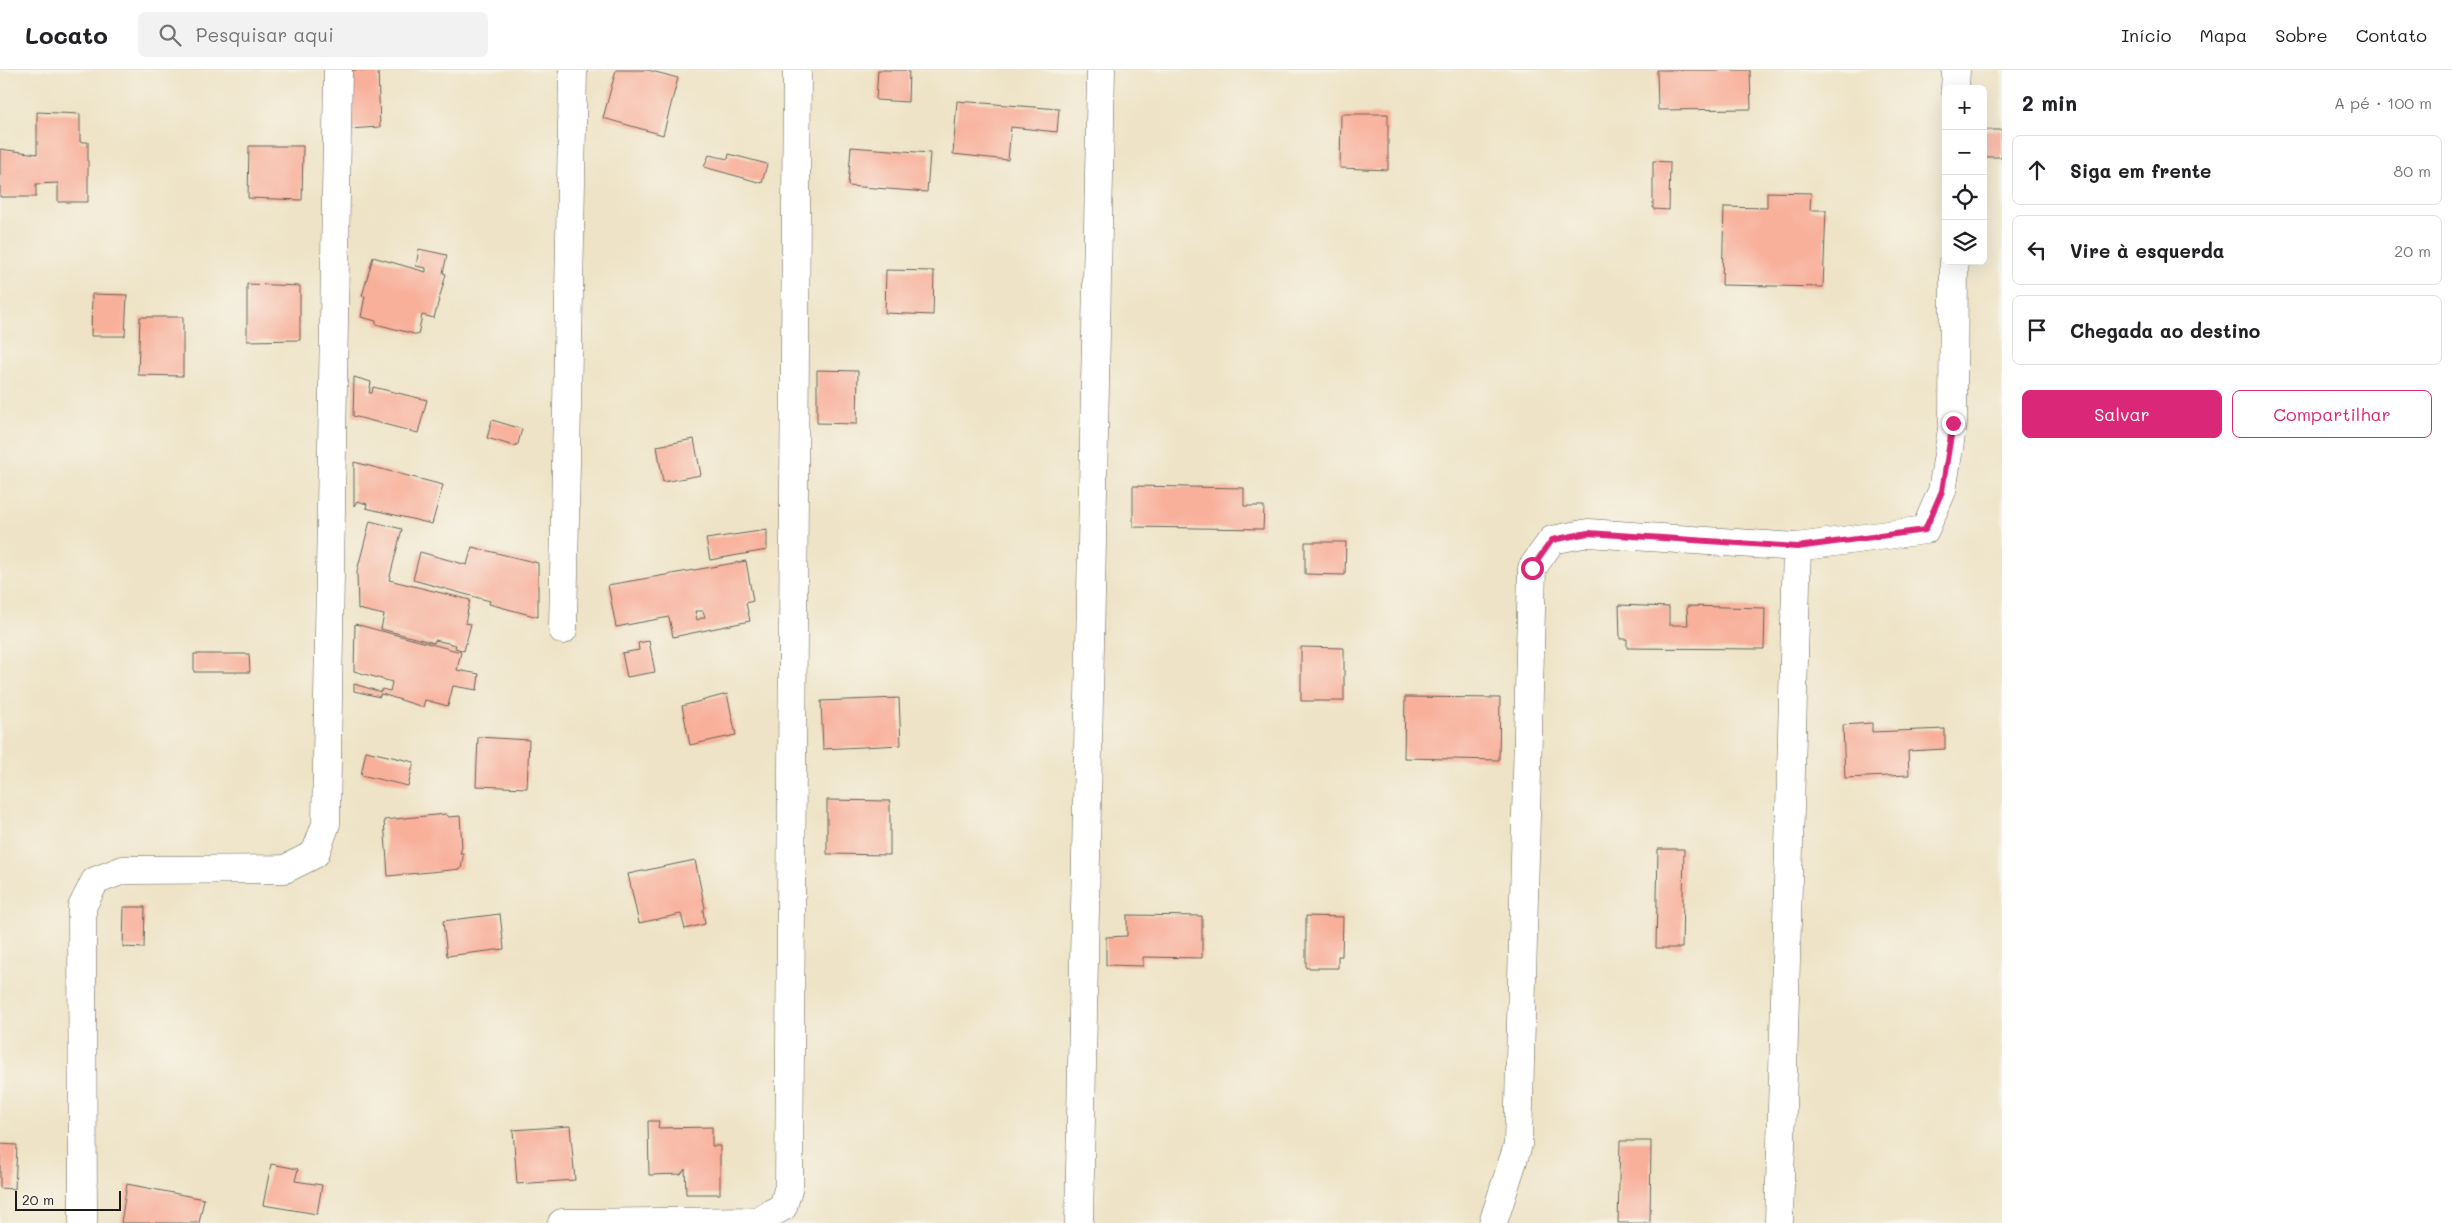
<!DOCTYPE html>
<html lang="pt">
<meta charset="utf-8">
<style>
body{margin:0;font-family:Mali,sans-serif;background:#f2f2f2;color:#202124}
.controls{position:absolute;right:15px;top:15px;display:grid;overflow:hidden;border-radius:8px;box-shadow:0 5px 20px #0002}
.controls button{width:45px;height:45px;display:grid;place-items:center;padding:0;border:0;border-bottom:1px solid #e0e0e0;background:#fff;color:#202124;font:25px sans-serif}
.scale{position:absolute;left:15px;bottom:12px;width:106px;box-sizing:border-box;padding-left:5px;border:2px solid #1c1c1c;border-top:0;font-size:14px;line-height:18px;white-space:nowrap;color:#1c1c1c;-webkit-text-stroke:4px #f7f3e8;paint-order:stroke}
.stop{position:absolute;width:15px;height:15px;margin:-11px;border:4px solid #db2777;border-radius:50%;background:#fff}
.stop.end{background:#db2777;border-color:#fff;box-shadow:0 1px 5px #0008}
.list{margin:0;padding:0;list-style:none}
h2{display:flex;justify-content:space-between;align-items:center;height:65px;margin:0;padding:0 20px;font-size:21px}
h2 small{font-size:16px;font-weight:400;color:#757577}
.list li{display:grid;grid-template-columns:32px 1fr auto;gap:15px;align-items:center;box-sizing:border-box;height:70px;margin:0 10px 10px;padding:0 10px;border:1px solid #e0e0e0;border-radius:8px}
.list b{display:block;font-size:19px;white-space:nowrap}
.list em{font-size:16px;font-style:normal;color:#757577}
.actions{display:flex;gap:10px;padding:15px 20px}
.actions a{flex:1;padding:11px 0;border:1px solid #db2777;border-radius:8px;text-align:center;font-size:18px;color:#db2777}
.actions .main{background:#db2777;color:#fff}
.icon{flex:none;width:28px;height:28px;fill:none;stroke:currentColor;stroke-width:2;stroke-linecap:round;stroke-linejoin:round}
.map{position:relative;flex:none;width:2002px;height:1153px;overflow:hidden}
header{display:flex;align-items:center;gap:30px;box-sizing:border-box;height:70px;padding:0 25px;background:#fff;border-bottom:1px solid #e0e0e0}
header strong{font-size:24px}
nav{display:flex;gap:28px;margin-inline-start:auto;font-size:18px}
.search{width:350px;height:45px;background:#f2f2f2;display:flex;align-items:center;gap:12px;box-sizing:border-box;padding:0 18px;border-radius:8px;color:#757577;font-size:19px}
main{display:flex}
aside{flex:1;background:#fff}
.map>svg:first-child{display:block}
</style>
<header>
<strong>Locato</strong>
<div class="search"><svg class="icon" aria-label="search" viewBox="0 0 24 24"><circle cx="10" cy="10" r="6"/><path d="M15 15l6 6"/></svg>Pesquisar aqui</div>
<nav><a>Início</a><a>Mapa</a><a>Sobre</a><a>Contato</a></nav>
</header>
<main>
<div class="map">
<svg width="2002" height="1153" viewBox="0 0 2002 1153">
<rect width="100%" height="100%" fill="#f7f3e8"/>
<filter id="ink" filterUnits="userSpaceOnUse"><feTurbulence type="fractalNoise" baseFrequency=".02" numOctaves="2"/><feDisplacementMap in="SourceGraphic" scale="10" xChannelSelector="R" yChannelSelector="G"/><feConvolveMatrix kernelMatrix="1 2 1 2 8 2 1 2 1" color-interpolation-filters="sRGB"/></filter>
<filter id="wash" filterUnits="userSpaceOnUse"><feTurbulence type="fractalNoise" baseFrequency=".0096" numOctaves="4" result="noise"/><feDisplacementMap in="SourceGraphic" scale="20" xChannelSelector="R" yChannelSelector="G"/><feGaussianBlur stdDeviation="1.12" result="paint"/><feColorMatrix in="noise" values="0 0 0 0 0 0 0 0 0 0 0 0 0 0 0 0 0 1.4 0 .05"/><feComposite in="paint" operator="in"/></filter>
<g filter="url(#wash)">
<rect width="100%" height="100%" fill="#eee3c6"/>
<g id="blocks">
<path fill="#f8b09b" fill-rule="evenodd" d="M 347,0 L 378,0 L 380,57 L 349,59 Z
M 616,0 L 648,0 L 678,8 L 663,65 L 603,48 Z
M 878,0 L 909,0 L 908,32 L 876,30 Z
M 1657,0 L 1750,0 L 1751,39 L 1658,40 Z
M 957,31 L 1059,39 L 1057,62 L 1011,57 L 1008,90 L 953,84 Z
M 37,42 L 80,44 L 80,72 L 88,72 L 88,132 L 58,132 L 58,113 L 36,114 L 36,127 L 0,127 L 0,79 L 37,84 Z
M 1341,44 L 1388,44 L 1388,100 L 1340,98 Z
M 1983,60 L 2002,60 L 2002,87 L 1983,87 Z
M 249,76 L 303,76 L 302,130 L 248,128 Z
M 851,77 L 930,83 L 927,122 L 848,116 Z
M 729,84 L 767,94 L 762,113 L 704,97 L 709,85 L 728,89 Z
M 1653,91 L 1670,92 L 1669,140 L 1653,139 Z
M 1767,122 L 1811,123 L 1810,140 L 1826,140 L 1823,217 L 1722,215 L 1724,137 L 1767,138 Z
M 419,179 L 447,185 L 443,203 L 446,204 L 434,248 L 422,245 L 418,265 L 376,254 L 376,251 L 361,247 L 365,226 L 362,226 L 373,187 L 426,202 L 426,198 L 416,196 Z
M 886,200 L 934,201 L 933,245 L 885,243 Z
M 247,214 L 300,216 L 300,270 L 247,271 Z
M 92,224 L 127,225 L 125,266 L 91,266 Z
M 140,247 L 183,247 L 183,306 L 138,305 Z
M 817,300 L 858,301 L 857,354 L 817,353 Z
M 354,307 L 371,312 L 369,323 L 372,323 L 373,317 L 427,330 L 418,363 L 353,346 Z
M 492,350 L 522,359 L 518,374 L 514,376 L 487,368 Z
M 694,369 L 701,405 L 663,412 L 657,376 Z
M 354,392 L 443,415 L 432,454 L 366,438 L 367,434 L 357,431 L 354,436 Z
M 1133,416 L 1244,418 L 1244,436 L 1264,436 L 1263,459 L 1133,457 Z
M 370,451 L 402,459 L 389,510 L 470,530 L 465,553 L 471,554 L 464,581 L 455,578 L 456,575 L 435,570 L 434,573 L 381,559 L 384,545 L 358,539 L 357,501 Z
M 767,460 L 767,480 L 710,490 L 706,469 Z
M 1305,472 L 1346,472 L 1345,505 L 1305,504 Z
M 472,477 L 538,493 L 538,547 L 489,534 L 490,531 L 413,510 L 420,482 L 467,495 Z
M 746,491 L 753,531 L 746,533 L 750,551 L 673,567 L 669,547 L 616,557 L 608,515 ZM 695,541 L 703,541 L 705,547 L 697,550 Z
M 1619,535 L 1669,537 L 1669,555 L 1688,555 L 1687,536 L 1765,538 L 1764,579 L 1627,578 L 1627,569 L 1620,569 Z
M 355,554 L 461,582 L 457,600 L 479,604 L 477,620 L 453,616 L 448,636 L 425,630 L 423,637 L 385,625 L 380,624 L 380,627 L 354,621 L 354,614 L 381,622 L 382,619 L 390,621 L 392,612 L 354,601 Z
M 649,571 L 655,602 L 627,607 L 622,583 L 639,580 L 638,573 Z
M 1301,577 L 1344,578 L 1344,631 L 1301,631 Z
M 194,584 L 249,584 L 250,602 L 194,602 Z
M 727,624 L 736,665 L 690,675 L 682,636 Z
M 1405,627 L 1500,628 L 1499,690 L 1404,688 Z
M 899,628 L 901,675 L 823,679 L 821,631 Z
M 1872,653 L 1872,662 L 1945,659 L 1945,679 L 1908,681 L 1909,705 L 1845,708 L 1843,655 Z
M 478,667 L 529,670 L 527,718 L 476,716 Z
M 366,681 L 414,692 L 408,716 L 361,705 Z
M 827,730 L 890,731 L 890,785 L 827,784 Z
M 446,744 L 449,747 L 460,746 L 462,777 L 460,783 L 463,783 L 463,787 L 461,799 L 388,806 L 384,750 Z
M 1658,779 L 1684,779 L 1682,878 L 1656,878 Z
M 695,790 L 705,838 L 703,840 L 705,854 L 685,859 L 681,844 L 639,853 L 628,804 Z
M 124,837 L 145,837 L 144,878 L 123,877 Z
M 500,844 L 504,879 L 447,886 L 443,851 Z
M 1127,845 L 1202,846 L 1202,888 L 1143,887 L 1143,896 L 1106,895 L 1106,867 L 1127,866 Z
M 1306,846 L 1343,847 L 1342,886 L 1338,886 L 1338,898 L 1306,898 Z
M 648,1051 L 659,1051 L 658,1058 L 712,1057 L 712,1076 L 720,1076 L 720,1124 L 686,1124 L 685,1099 L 681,1104 L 649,1105 Z
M 570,1056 L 575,1110 L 517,1114 L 513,1060 Z
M 1620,1071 L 1651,1071 L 1650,1153 L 1618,1153 Z
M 0,1074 L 17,1075 L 15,1119 L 0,1118 Z
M 271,1094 L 298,1099 L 295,1111 L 322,1115 L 317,1144 L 263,1135 Z
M 127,1114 L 204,1129 L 199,1153 L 121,1153 Z"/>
</g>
</g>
<g filter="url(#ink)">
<use href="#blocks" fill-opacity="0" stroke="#666258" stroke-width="1"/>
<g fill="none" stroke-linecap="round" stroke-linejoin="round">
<defs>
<path id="minor" d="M 1955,19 L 1956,0
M 563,560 L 573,0
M 1779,1151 L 1797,477
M 83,1153 L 82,837 L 95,811 L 123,800 L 285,799 L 315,784 L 326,754 L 338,0
M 562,1153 L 757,1151 L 783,1137 L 789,1116 L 797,0
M 1079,1153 L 1101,0
M 1493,1153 L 1518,1075 L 1532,498 L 1552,470 L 1588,463 L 1797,477 L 1925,460 L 1942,421 L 1953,353 L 1954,191"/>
</defs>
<use href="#minor" stroke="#666258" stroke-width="29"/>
<use href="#minor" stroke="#fff" stroke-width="28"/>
</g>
</g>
<g fill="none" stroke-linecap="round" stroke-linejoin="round" filter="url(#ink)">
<path stroke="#db2777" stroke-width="6" d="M 1532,498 L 1552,470 L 1588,463 L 1797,477 L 1925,460 L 1942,421 L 1953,353"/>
</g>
</svg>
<div class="controls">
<button>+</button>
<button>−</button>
<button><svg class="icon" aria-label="locate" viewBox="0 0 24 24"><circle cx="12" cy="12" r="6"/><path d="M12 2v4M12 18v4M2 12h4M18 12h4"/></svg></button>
<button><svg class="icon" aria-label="layers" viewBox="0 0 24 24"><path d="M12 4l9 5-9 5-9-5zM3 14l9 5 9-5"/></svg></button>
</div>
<div class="scale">20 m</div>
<div class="stop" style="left:1532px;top:498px"></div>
<div class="stop end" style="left:1953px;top:353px"></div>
</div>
<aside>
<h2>2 min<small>A pé · 100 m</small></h2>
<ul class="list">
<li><svg class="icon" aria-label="ahead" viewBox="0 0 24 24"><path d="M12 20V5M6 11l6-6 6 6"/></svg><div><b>Siga em frente</b></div><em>80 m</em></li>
<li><svg class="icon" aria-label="left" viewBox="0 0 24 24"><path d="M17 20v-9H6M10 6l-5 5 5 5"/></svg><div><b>Vire à esquerda</b></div><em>20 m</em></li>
<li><svg class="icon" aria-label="arrive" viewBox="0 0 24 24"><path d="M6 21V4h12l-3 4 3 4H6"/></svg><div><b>Chegada ao destino</b></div></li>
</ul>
<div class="actions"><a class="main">Salvar</a><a>Compartilhar</a></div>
</aside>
</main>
